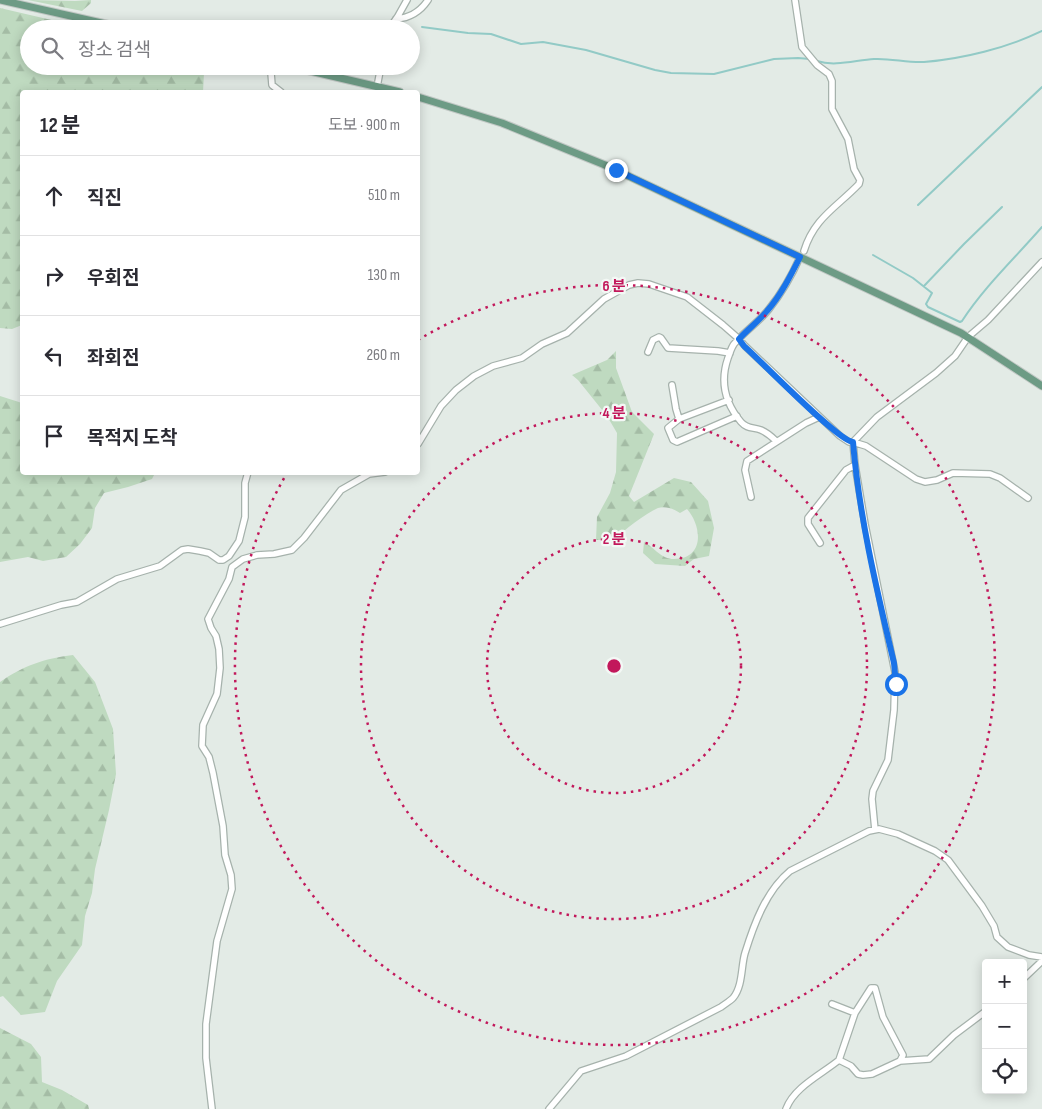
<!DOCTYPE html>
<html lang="ko">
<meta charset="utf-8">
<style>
body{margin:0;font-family:"Sofia Sans Condensed","Noto Sans KR",sans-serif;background:#f2f2f3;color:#2b2b33}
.controls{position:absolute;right:15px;bottom:15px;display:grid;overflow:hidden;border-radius:5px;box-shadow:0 2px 12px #0003}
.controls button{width:45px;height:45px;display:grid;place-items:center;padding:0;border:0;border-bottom:1px solid #e1e1e2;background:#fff;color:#2b2b33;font:25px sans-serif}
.stop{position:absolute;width:15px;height:15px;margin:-11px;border:4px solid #1a73e8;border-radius:50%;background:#fff}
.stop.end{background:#1a73e8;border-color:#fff;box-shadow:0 1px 5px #0008}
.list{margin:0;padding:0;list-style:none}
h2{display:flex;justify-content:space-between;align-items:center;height:65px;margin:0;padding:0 20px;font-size:21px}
h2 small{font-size:16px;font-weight:400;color:#7c7c81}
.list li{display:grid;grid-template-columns:32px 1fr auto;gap:15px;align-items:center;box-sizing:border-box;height:80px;padding:0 20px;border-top:1px solid #e1e1e2}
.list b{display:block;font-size:19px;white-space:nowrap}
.list em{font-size:16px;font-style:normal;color:#7c7c81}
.icon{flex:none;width:28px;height:28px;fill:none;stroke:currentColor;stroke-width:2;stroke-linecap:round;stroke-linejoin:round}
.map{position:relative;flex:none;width:1042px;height:1109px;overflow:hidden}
.search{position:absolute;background:#fff;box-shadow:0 2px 12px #0003;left:20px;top:20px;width:400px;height:55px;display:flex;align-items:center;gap:12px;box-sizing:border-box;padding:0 18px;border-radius:28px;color:#7c7c81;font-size:19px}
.panel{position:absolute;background:#fff;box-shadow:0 2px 12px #0003;left:20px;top:90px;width:400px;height:385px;border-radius:5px}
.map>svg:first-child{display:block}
</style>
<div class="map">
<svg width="1042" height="1109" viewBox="0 0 1042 1109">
<defs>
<pattern id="forest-firs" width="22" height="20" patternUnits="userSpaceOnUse" patternTransform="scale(1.25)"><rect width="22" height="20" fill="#bfdac0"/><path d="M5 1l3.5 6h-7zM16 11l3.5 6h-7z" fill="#a4bca5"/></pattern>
</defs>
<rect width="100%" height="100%" fill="#e3ebe6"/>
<path fill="url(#forest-firs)" d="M 28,0 L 75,1 L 91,0 L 91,3 L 82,11 Z
M 0,8 L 90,29 L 29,29 L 29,66 L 200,66 L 204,73 L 203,92 L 22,92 L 22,325 L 12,329 L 0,328 Z
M 616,351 L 616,368 L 632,412 L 654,434 L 629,496 L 634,502 L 674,478 L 691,482 L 708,501 L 714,528 L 709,556 L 694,559 L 685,566 L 655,564 L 643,553 L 644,542 C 655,548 661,559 674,559 C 705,559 702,526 687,509 L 680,513 C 674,509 666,506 658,508 C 644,514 625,530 613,540 L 596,540 L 597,517 L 610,493 L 616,472 L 617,433 L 607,416 L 578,380 L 572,375 L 607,360 Z
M 0,396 L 22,403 L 22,472 L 155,473 L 152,479 L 128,487 L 104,493 L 95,508 L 92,528 L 80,544 L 66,557 L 43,561 L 28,557 L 0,562 Z
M 73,655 L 95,682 L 113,729 L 116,774 L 109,810 L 95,869 L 92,893 L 85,916 L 82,945 L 57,981 L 45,1012 L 21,1015 L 3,996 L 0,997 L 0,682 C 25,665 43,659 73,655 Z
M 0,1028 L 31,1044 L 41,1057 L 42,1082 L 62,1090 L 88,1105 L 89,1109 L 0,1109 Z"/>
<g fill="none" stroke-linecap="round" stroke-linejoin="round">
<path stroke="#92cac6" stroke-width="2" d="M 422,27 L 468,33 L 491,34 L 521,44 L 543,42 L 586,50 L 655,70 L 671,73 L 714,74 L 774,59 L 798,58 L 810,59
M 817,61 C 835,67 856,60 874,59 C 891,58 907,63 924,62 C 962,59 1007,48 1042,31
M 918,205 L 1042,87
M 873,255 L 913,278 L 932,293 L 926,304 L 928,307 L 960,322 L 962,321 C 984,287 1015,258 1042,227
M 924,286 L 964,244 L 1002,207"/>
<defs>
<path id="minor" d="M 795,0 L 802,47 L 817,65 L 829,74 L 832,81 L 832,109 L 848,139 L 854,169 L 860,180 L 859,184 C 837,207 814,218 804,251
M 396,19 C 410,18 420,12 428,0
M 389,29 L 398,16 L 407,0
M 273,66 L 271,73 L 272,85 L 281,92
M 377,87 L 381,66
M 648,352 L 653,340 L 659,337 L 661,338 L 668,348 L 718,351 L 730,353
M 672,385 L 676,409 L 679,419
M 729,400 L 679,419 L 668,428 L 673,440 L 677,442 L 737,416
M 776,441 C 772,437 768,433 761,430 C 753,427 747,429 741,422 C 725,403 720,381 728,358 C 730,353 731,348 734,344 C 745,331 759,322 769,309 C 781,294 792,275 800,257
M 418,444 L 441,406 L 456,390 L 474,376 L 493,366 L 522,358 L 542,344 L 567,333 L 604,299 L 629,285 L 638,283 L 649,284 L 687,297 L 723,325 L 739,339 L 745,346 L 840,436 L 849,442 L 853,442 L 877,417 L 936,373 L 955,356 L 968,337 L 988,320 L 1042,262
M 751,497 L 745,470 L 747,461 L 806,423 L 819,417
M 820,543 L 808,524 L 808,518 L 846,470 L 855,465
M 0,624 L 61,605 L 77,602 L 117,579 L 160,566 L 182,550 L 188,549 L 200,551 L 209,553 L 219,560 L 223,560 L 229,556 L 239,541 L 245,517 L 245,483 L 248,472
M 875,830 L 872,799 L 873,791 L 888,760 L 894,710 L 895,672 L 865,524 L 855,465 L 853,442 L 866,446 L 916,479 L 925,482 L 937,480 L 953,473 L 990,474 L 1000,478 L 1028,498
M 1023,979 L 1042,961
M 832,1004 L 855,1013
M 839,1060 L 855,1013 L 871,988 L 875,988 L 883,1017 L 903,1055 L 900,1061
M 212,1109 L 206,1058 L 206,1024 L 217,941 L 232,889 L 231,875 L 225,855 L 223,826 L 213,773 L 209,757 L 202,746 L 203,725 L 217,694 L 220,668 L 219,649 L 216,636 L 211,628 L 208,619 L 229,579 L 232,567 L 243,559 L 257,555 L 274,554 L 292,550 L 304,538 L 341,490 L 369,474 L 385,472
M 549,1109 L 581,1071 L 626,1056 L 721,1007 C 725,1004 730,1001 733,998 C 743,986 741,966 745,953 C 754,924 766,891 790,871 L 869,831 L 879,829 L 898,834 L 935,851 L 948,860 L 982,906 L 994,926 L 997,937 L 1008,947 L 1029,955 L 1042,957
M 786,1109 C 794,1087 822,1074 839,1060 L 851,1066 L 858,1074 L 863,1075 L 872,1074 L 900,1061 L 929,1059 L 954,1035 L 986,1011"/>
<path id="major" d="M 0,0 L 128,29
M 289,66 L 400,92
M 418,97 L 502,123 L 605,165 L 961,333 L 1042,386"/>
</defs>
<use href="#minor" stroke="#a6b2ac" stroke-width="8"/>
<use href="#major" stroke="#c2c8c5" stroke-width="9"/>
<use href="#minor" stroke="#fff" stroke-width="5.5"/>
<use href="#major" stroke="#6d9b85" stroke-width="7"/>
</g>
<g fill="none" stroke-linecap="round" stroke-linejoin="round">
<path stroke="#1a73e8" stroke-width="6" d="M 616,170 L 800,257 C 791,275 781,295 767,311 C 759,321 748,329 739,339 L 744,346 C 761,361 838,441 853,442 C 859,516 877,591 894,663 L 896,684"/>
</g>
<g fill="none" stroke="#c2185b" stroke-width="2.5" stroke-dasharray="2.5 5">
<circle cx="614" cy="666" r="127"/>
<circle cx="614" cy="666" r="253"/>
<path d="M418 340A380 380 0 1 1 287 473"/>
</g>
<circle cx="614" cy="666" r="8" fill="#c2185b" stroke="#f3f8f5" stroke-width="2.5"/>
<g font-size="15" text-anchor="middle" font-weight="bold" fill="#c2185b" stroke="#f3f8f5" stroke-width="4.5" stroke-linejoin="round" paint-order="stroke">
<text x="614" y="291">6 분</text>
<text x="614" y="418">4 분</text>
<text x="614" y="544">2 분</text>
</g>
</svg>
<div class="controls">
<button>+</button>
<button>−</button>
<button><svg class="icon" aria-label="locate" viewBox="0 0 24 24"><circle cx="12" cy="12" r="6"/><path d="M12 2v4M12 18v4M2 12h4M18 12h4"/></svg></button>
</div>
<div class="stop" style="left:896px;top:684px"></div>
<div class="stop end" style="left:616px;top:170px"></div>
<div class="search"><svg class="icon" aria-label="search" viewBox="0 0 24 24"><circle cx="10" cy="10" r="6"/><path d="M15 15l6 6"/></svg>장소 검색</div>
<section class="panel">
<h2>12 분<small>도보 · 900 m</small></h2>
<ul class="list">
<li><svg class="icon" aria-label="ahead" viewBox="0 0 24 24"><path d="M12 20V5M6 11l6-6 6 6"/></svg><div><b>직진</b></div><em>510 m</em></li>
<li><svg class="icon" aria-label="right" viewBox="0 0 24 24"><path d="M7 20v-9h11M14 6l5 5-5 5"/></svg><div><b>우회전</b></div><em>130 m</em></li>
<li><svg class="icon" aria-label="left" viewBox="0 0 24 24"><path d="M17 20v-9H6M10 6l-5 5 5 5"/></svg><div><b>좌회전</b></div><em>260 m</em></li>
<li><svg class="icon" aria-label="arrive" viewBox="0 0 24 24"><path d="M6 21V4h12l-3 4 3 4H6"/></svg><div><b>목적지 도착</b></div></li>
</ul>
</section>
</div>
